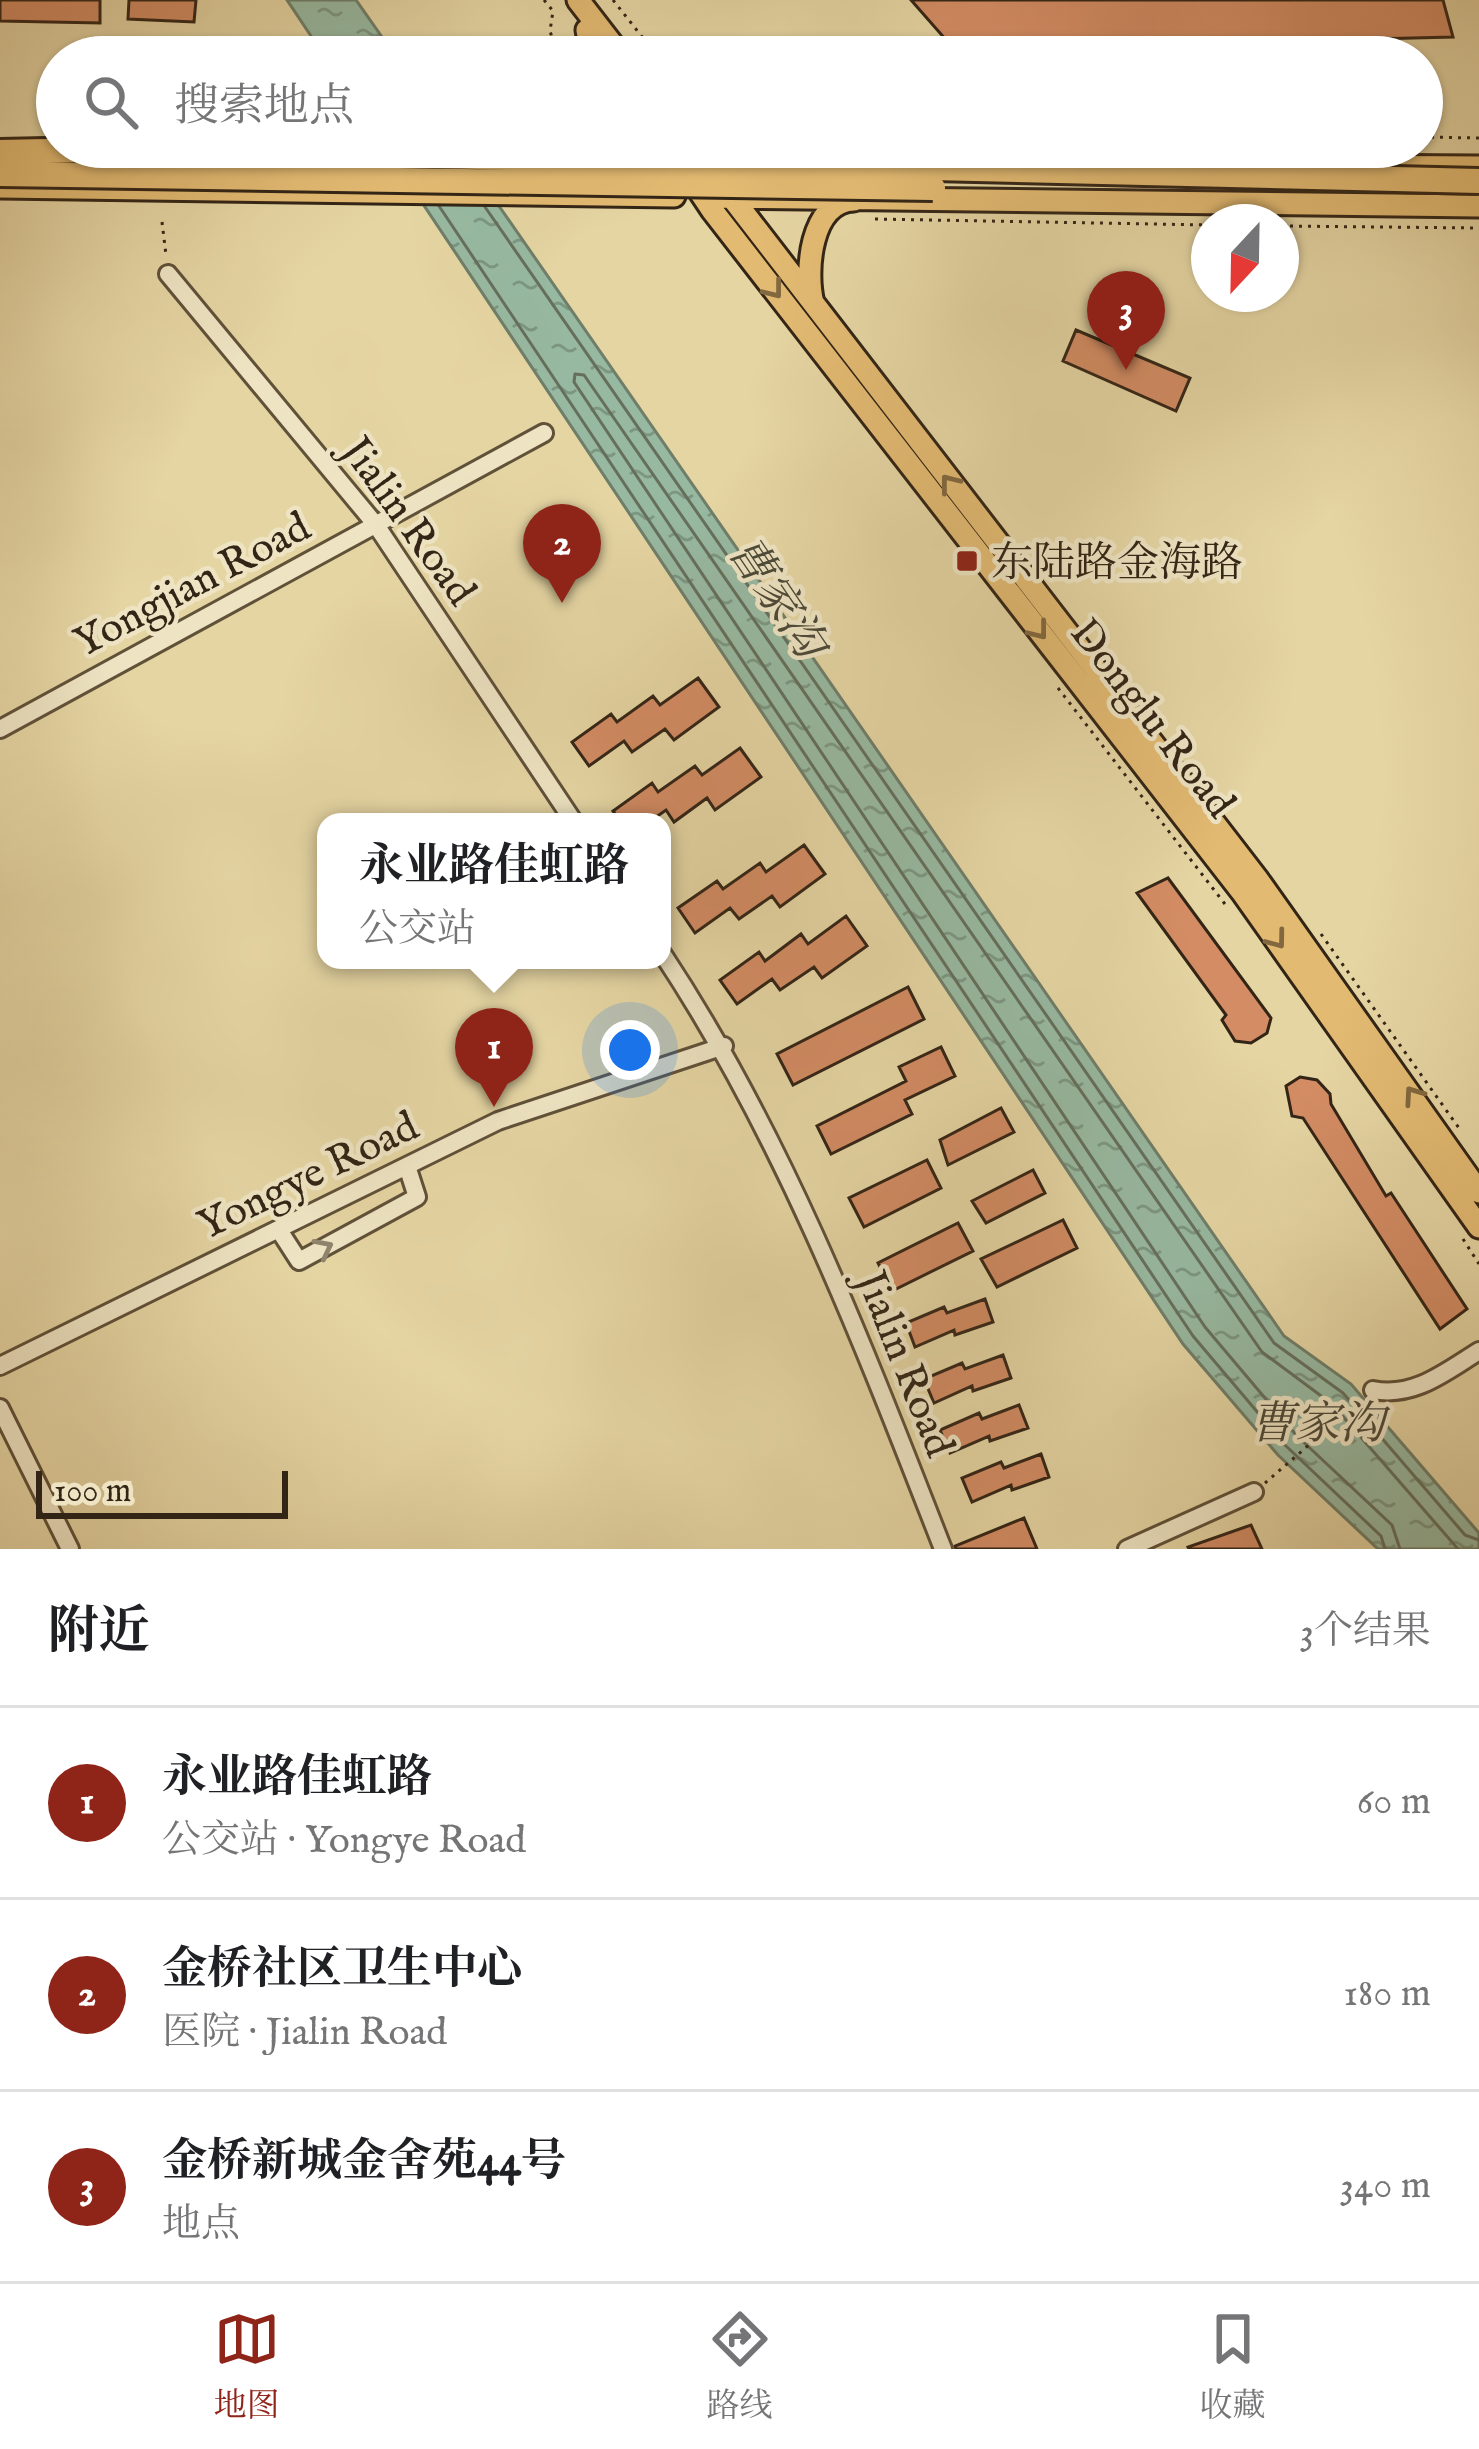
<!DOCTYPE html>
<html lang="zh">
<meta charset="utf-8">
<style>
body{margin:0;font-family:"IM FELL English","Noto Serif SC",serif;background:#f2f2f2;color:#202124}
.compass{position:absolute;left:1191px;top:204px;width:108px;height:108px;border-radius:50%;background:#fff;box-shadow:0 3px 9px #0004;rotate:202deg}
.scale{position:absolute;left:36px;bottom:30px;width:252px;box-sizing:border-box;padding-left:12px;border:6px solid #332516;border-top:0;font-size:33px;line-height:42px;white-space:nowrap;color:#332516;-webkit-text-stroke:9px #eee4c3;paint-order:stroke}
.you{position:absolute;left:630px;top:1050px;width:42px;height:42px;margin:-30px;border:9px solid #fff;border-radius:50%;background:#1a73e8;box-shadow:0 0 0 18px #1a73e833}
.badge{display:grid;place-items:center;width:78px;height:78px;border-radius:50%;background:#8f2418;color:#fff;font-size:39px;font-weight:700}
.pin{position:absolute;translate:-50% -99px;filter:drop-shadow(0 3px 6px #0008)}
.pin::after{content:'';position:absolute;top:63px;width:42px;height:36px;background:inherit;clip-path:polygon(0 0,100% 0,50% 100%)}
.popup{position:absolute;left:317px;top:813px;width:354px;height:156px;box-sizing:border-box;display:grid;place-content:center;border-radius:24px;background:#fff;filter:drop-shadow(0 3px 9px #0005);font-size:39px;white-space:nowrap;color:#757577}
.popup b{font-size:45px;color:#202124}
.popup::after{content:'';position:absolute;left:50%;top:100%;margin-left:-24px;border:24px solid transparent;border-top-color:#fff}
.list{margin:0;padding:0;list-style:none}
h2{display:flex;justify-content:space-between;align-items:center;height:156px;margin:0;padding:0 48px;font-size:51px}
h2 small{font-size:39px;font-weight:400;color:#757577}
.list li{display:grid;grid-template-columns:78px 1fr auto;gap:36px;align-items:center;box-sizing:border-box;height:192px;padding:0 48px;border-top:3px solid #e0e0e0}
.list b{display:block;font-size:45px;white-space:nowrap}
.list p{margin:0;font-size:39px;white-space:nowrap;color:#757577}
.list em{font-size:39px;font-style:normal;color:#757577}
.icon{flex:none;width:66px;height:66px;fill:none;stroke:currentColor;stroke-width:2;stroke-linecap:round;stroke-linejoin:round}
.map{position:relative;flex:none;width:1479px;height:1549px;overflow:hidden}
.search{position:absolute;background:#fff;box-shadow:0 3px 9px #0004;left:36px;right:36px;top:36px;height:132px;display:flex;align-items:center;gap:30px;box-sizing:border-box;padding:0 42px;border-radius:66px;color:#757577;font-size:45px}
.sheet{height:732px;background:#fff}
nav{display:flex;justify-content:space-around;align-items:center;box-sizing:border-box;height:168px;border-top:3px solid #e0e0e0;background:#fff;font-size:33px;color:#757577}
nav a{display:grid;justify-items:center;gap:6px}
nav .on{color:#8f2418}
.map>svg:first-child{display:block}
</style>
<div class="map">
<svg width="1479" height="1549" viewBox="0 0 1479 1549">
<defs>
<pattern id="water-ripples" width="26" height="14" patternUnits="userSpaceOnUse" patternTransform="scale(3)"><rect width="26" height="14" fill="#97b9a1"/><path d="M2 4q2-2 4 0t4 0M15 11q2-2 4 0t4 0" fill="none" stroke="#7c9682"/></pattern>
</defs>
<rect width="100%" height="100%" fill="#e5d5a3"/>
<filter id="stains"><feTurbulence type="fractalNoise" baseFrequency=".00167" numOctaves="4"/><feColorMatrix values="0 0 0 0 .2 0 0 0 0 .09 0 0 0 0 .02 0 0 0 .5 -.17"/></filter>
<radialGradient id="worn" r=".72"><stop offset=".6" stop-color="#630" stop-opacity="0"/><stop offset="1" stop-color="#630" stop-opacity=".3"/></radialGradient>
<path fill="url(#water-ripples)" stroke="#6f7e69" stroke-width="3" d="M 287,0 L 356,0 L 396,57 L 325,57 Z
M 385,147 L 458,147 L 1284,1336 L 1351,1384 L 1479,1533 L 1479,1549 L 1378,1549 L 1278,1455 L 1183,1344 Z"/>
<g fill="none" stroke-linecap="round" stroke-linejoin="round">
<path stroke="#656f5c" stroke-width="3" d="M 439,206 L 1193,1336 L 1286,1446 L 1381,1536 L 1385,1549
M 485,207 L 1274,1343 L 1343,1393 L 1465,1535 L 1479,1540
M 1400,1549 L 1392,1525 L 1297,1436 L 1205,1327 L 574,382 L 575,374 L 584,375 L 1262,1352 L 1332,1404 L 1458,1549"/>
</g>
<path fill="#d38c64" stroke="#332516" stroke-width="3" d="M 0,0 L 100,0 L 100,23 L 0,21 Z
M 129,0 L 196,0 L 194,22 L 128,19 Z
M 911,0 L 1443,0 L 1453,37 L 954,49 Z
M 1076,330 L 1190,378 L 1176,411 L 1063,361 Z
M 698,678 L 719,707 L 674,740 L 665,729 L 632,752 L 624,741 L 589,766 L 572,742 L 611,714 L 617,722 L 653,696 L 660,705 Z
M 740,748 L 761,777 L 715,810 L 707,798 L 674,822 L 666,810 L 649,822 L 621,822 L 613,811 L 652,783 L 658,792 L 695,766 L 702,775 Z
M 804,845 L 825,874 L 780,907 L 772,896 L 739,919 L 730,908 L 695,933 L 678,908 L 717,881 L 723,889 L 760,863 L 766,872 Z
M 1168,878 L 1271,1018 L 1267,1033 L 1251,1043 L 1235,1041 L 1222,1020 L 1226,1015 L 1137,893 Z
M 846,916 L 867,946 L 822,978 L 814,967 L 780,990 L 772,979 L 737,1004 L 720,980 L 759,952 L 765,961 L 801,934 L 808,944 Z
M 908,987 L 924,1019 L 793,1085 L 777,1054 Z
M 941,1047 L 955,1076 L 905,1100 L 912,1114 L 831,1154 L 817,1126 L 906,1081 L 899,1067 Z
M 1300,1077 L 1317,1080 L 1330,1094 L 1331,1104 L 1386,1196 L 1391,1193 L 1467,1309 L 1440,1329 L 1303,1118 L 1292,1116 L 1286,1086 Z
M 1001,1108 L 1014,1132 L 948,1165 L 940,1140 Z
M 927,1160 L 941,1188 L 864,1227 L 849,1198 Z
M 1033,1170 L 1045,1193 L 986,1223 L 972,1201 Z
M 1063,1220 L 1077,1248 L 997,1287 L 981,1259 Z
M 958,1223 L 973,1251 L 892,1291 L 878,1263 Z
M 985,1299 L 993,1322 L 955,1335 L 954,1330 L 915,1347 L 906,1323 L 944,1307 L 947,1313 Z
M 1003,1355 L 1011,1378 L 973,1391 L 972,1386 L 934,1403 L 924,1379 L 962,1363 L 965,1369 Z
M 1019,1405 L 1028,1428 L 990,1441 L 989,1436 L 950,1453 L 940,1430 L 979,1413 L 982,1419 Z
M 1041,1454 L 1049,1477 L 1012,1490 L 1011,1485 L 972,1502 L 962,1478 L 1001,1462 L 1004,1468 Z
M 1024,1518 L 1037,1549 L 956,1549 L 955,1546 Z
M 1251,1525 L 1262,1549 L 1189,1549 L 1188,1547 Z"/>
<g fill="none" stroke-linecap="round" stroke-linejoin="round">
<defs>
<path id="minor" d="M 168,274 L 376,525 L 574,822
M 0,729 L 544,433
M 662,953 C 784,1137 863,1344 943,1549
M 279,1230 L 299,1261 L 417,1197 L 407,1166
M 0,1366 L 498,1121 L 724,1046
M 1373,1390 C 1414,1398 1445,1372 1479,1351
M 0,1408 L 70,1549
M 1127,1549 L 1254,1492"/>
<path id="major" d="M 578,0 L 622,57
M 587,30 L 592,57
M 670,147 L 712,210 L 1242,892 L 1479,1227
M 693,147 L 1258,880 L 1479,1192
M 797,147 L 951,157
M 1324,166 L 1479,167
M 0,187 L 674,196
M 718,197 L 1479,206
M 813,303 C 805,272 810,201 854,200"/>
</defs>
<use href="#minor" stroke="#605139" stroke-width="22"/>
<use href="#major" stroke="#332516" stroke-width="27"/>
<path stroke="#332516" stroke-width="3" stroke-dasharray="3 6" stroke-linecap="butt" d="M 544,0 L 553,11 L 550,31 L 558,57
M 613,0 L 658,57
M 1422,137 L 1479,138
M 875,219 L 1209,225
M 162,222 L 166,255
M 1281,226 L 1479,228
M 1058,688 L 1228,908
M 1321,934 L 1461,1131
M 1463,1239 L 1479,1264
M 1265,1483 L 1362,1399"/>
<use href="#minor" stroke="#eee4c3" stroke-width="16"/>
<use href="#major" stroke="#e2ba72" stroke-width="21"/>
<defs>
<path id="highway-bridge" d="M 0,152 L 139,149 L 1479,181
M 0,174 L 933,188"/>
</defs>
<use href="#highway-bridge" stroke="#332516" stroke-width="30" stroke-linecap="butt"/>
<use href="#highway-bridge" stroke="#e2ba72" stroke-width="24"/>
</g>
<defs><path id="oneway-chevron" d="M-2-3.5L2.5 0L-2 3.5" fill="none" stroke-width="1.6" stroke-linecap="round" stroke-linejoin="round" transform="scale(3)"/></defs>
<g stroke="#82683f">
<use href="#oneway-chevron" transform="translate(774 290) rotate(52)"/>
<use href="#oneway-chevron" transform="translate(949 483) rotate(-128)"/>
<use href="#oneway-chevron" transform="translate(1039 631) rotate(52)"/>
<use href="#oneway-chevron" transform="translate(1277 940) rotate(53)"/>
<use href="#oneway-chevron" transform="translate(1413 1095) rotate(-125)"/>
</g>
<use stroke="#90846c" href="#oneway-chevron" transform="translate(324 1248) rotate(-27)"/>
<rect fill="#8f2418" stroke="#eee4c3" stroke-width="4.5" x="955" y="549" width="24" height="24" rx="6"/>
<g text-anchor="middle" stroke-width="9" stroke-linejoin="round" paint-order="stroke">
<g font-size="42" fill="#332516" stroke="#eee4c3">
<text transform="translate(410 520) rotate(54)" y="15">Jialin Road</text>
<text transform="translate(191 583) rotate(-28)" y="15">Yongjian Road</text>
<text transform="translate(1154 717) rotate(52)" y="15">Donglu Road</text>
<text transform="translate(307 1174) rotate(-26)" y="15">Yongye Road</text>
<text transform="translate(907 1363) rotate(68)" y="15">Jialin Road</text>
</g>
<g font-size="42" fill="#332516" stroke="#eee4c3" text-anchor="start">
<text x="991" y="576">东陆路金海路</text>
</g>
<g font-size="45" font-style="italic" fill="#4c4a39" stroke="#eee4c3">
<text transform="translate(778 596) rotate(56)" y="16">曹家沟</text>
<text x="1317" y="1438">曹家沟</text>
</g>
</g>
<rect width="100%" height="100%" filter="url(#stains)"/>
<rect width="100%" height="100%" fill="url(#worn)"/>
</svg>
<svg class="compass" viewBox="-18 -18 36 36"><path d="M0-13l5 13h-10z" fill="#e53935"/><path d="M0 13l5-13h-10z" fill="#757577"/></svg>
<div class="scale">100 m</div>
<div class="you"></div>
<div class="pin badge" style="left:494px;top:1107px">1</div>
<div class="popup"><b>永业路佳虹路</b>公交站</div>
<div class="pin badge" style="left:562px;top:603px">2</div>
<div class="pin badge" style="left:1126px;top:370px">3</div>
<div class="search"><svg class="icon" aria-label="search" viewBox="0 0 24 24"><circle cx="10" cy="10" r="6"/><path d="M15 15l6 6"/></svg>搜索地点</div>
</div>
<section class="sheet">
<h2>附近<small>3个结果</small></h2>
<ul class="list">
<li><span class="badge">1</span><div><b>永业路佳虹路</b><p>公交站 · Yongye Road</p></div><em>60 m</em></li>
<li><span class="badge">2</span><div><b>金桥社区卫生中心</b><p>医院 · Jialin Road</p></div><em>180 m</em></li>
<li><span class="badge">3</span><div><b>金桥新城金舍苑44号</b><p>地点</p></div><em>340 m</em></li>
</ul>
</section>
<nav>
<a class="on"><svg class="icon" aria-label="map" viewBox="0 0 24 24"><path d="M3 6l6-2 6 2 6-2v14l-6 2-6-2-6 2zM9 4v14M15 6v14"/></svg>地图</a>
<a><svg class="icon" aria-label="directions" viewBox="0 0 24 24"><path d="M12 3l9 9-9 9-9-9zM9 14v-3h6M13 9l2 2-2 2"/></svg>路线</a>
<a><svg class="icon" aria-label="saved" viewBox="0 0 24 24"><path d="M7 4h10v16l-5-4-5 4z"/></svg>收藏</a>
</nav>
